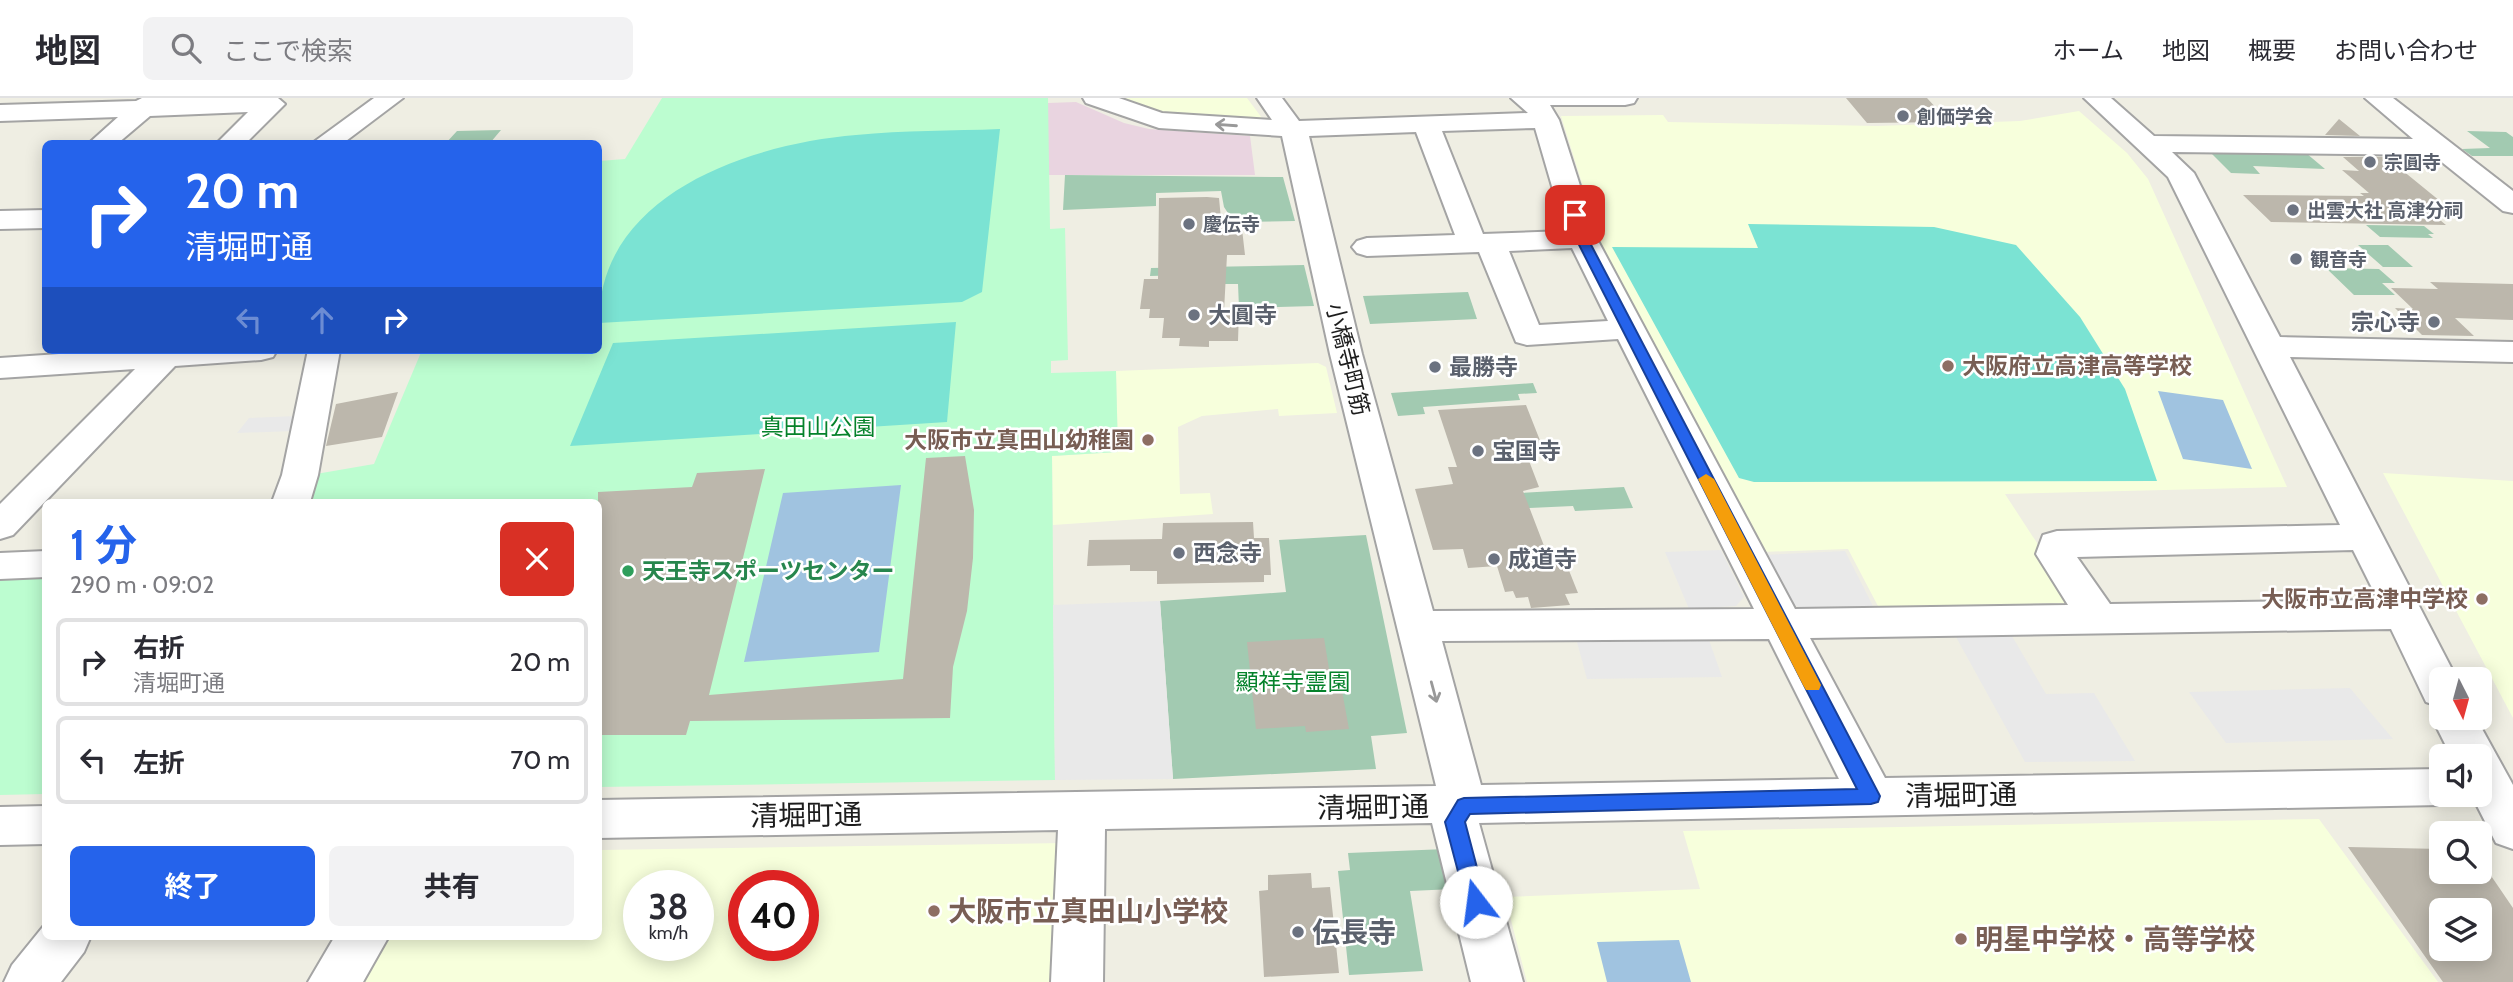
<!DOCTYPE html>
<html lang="ja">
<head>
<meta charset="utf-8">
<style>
	:root { --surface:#fff; --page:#f2f2f3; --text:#2b2b33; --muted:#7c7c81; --line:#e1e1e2; --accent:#2563eb }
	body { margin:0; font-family:Cabin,"Noto Sans JP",sans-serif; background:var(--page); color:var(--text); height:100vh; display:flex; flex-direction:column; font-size:26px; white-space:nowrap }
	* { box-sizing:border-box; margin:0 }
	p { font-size:23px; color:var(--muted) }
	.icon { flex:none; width:38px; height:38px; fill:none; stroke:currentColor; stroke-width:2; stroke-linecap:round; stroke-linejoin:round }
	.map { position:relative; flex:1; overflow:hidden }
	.details { position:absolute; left:42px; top:401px; width:560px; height:441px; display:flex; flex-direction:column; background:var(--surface); border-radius:10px; box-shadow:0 4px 18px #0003 }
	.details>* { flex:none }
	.top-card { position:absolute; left:42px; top:42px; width:560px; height:214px; border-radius:10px; box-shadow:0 4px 18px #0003; background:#2563eb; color:#fff; overflow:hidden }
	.needle { width:46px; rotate:174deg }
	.fabs { position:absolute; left:2429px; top:569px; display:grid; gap:14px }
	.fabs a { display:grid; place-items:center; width:63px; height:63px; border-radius:10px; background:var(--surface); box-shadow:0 4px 18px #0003; font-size:35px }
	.speed { position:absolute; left:623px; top:772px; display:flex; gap:14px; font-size:35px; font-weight:700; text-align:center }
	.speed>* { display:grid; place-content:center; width:91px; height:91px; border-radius:50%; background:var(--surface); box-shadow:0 4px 18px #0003; line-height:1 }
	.speed small { font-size:18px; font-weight:400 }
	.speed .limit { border:10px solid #d22; background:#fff; color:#111 }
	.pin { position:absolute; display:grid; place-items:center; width:60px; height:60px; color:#fff; margin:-30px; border-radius:14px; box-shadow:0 4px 10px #0006 }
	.me { position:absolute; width:77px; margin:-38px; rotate:345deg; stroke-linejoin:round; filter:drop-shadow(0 0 5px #0008) }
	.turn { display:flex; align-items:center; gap:24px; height:147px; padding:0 28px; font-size:32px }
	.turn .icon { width:91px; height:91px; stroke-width:2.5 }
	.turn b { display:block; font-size:49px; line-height:60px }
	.lanes { display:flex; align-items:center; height:66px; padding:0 28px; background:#0003; justify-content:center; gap:35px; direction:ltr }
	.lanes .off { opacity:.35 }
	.round { display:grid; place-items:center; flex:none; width:74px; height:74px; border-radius:10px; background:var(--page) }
	.summary { display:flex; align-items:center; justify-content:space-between; height:119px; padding:0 28px }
	h1 { font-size:42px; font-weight:700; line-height:52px; color:var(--accent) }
	.action { display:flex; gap:14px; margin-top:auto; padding:14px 28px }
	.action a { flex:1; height:80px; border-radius:10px; background:var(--accent); color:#fff; font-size:28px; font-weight:700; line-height:80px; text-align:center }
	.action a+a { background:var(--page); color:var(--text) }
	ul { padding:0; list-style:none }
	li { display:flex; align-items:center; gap:21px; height:88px; margin:0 14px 10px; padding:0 14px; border:4px solid var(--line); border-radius:10px }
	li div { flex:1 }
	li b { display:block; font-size:26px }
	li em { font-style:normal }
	header { display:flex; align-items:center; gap:42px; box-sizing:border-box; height:98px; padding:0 35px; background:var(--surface); border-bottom:2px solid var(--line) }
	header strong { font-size:33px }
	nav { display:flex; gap:38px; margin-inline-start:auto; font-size:24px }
	.search { width:490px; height:63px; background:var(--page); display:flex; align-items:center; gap:18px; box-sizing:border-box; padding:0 24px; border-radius:10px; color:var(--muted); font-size:26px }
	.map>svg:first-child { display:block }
</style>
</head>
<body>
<header>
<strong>地図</strong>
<div class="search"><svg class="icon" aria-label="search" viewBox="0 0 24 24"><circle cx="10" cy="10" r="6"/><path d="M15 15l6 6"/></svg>ここで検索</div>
<nav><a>ホーム</a><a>地図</a><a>概要</a><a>お問い合わせ</a></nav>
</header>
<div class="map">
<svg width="2513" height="884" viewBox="0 0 2513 884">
	<rect width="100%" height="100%" fill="#efeee3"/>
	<path fill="#e9d4e0" d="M1076,4L1124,25L1149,31L1250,38L1255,77H1048V5Z"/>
	<path fill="#f7ffdc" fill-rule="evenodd" d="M1105,0H1247L1265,24L1158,19Z
		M2079,13L2127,55L2148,81L2287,389L2005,396L2071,497L2064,505L1879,510L1848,451L1762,454L1601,146L1561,18L1663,17L1668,24L1877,28L2020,23Z
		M1318,265L1326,269L1337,315L1279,318L1278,311L1202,318L1178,329L1180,396L1210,395L1213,416L1053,427L1052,358L1118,354L1116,273Z
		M2383,375L2513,383V620Z
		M2319,721L2438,884H1527L1505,799L1700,791L1683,733Z
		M1065,745L1063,884H355L384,838H598L599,752ZM639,788H698V847H639ZM744,788H803V847H744Z"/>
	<path fill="#a2cab1" d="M501,32L490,45H446L457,33Z
		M2467,33L2506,34L2513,39V58H2472L2462,51L2490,50Z
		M2208,52L2306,55L2325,71L2253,68L2260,76L2231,75Z
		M1065,77L1283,79L1295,123L1234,124L1224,109L1221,93L1156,95V108L1063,112Z
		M2366,127L2424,128L2434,136H2428L2433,140L2380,139Z
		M2358,147H2388L2413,169H2383Z
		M1304,167L1314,208L1239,210L1238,186H1224V176L1150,178L1151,170Z
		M2326,170L2379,171L2395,185H2382L2395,197H2354Z
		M1468,194L1477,221L1370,226L1363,198Z
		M1533,285L1537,295L1518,296L1520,302L1423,309L1425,316L1398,318L1391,295Z
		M1624,389L1633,410L1575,413L1573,408L1490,412L1485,397Z
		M1366,437L1407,635L1371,638L1376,671L1173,681L1160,503L1286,494L1279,442Z
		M1446,751L1454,791L1410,793L1423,873L1349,877L1338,773L1350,772L1348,755Z"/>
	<path fill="#bcfdd0" d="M662,0H1048L1050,131L1065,130L1068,262L1051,263V275L1116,273L1118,354L1052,358L1055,682L599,689L598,404H306L316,376L374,366L422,252H598L599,63L625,61Z
		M45,478V696L0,697V480Z"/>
	<path fill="#7be3d3" d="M1000,31L982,194L962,204L599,225C598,96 749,46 856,37C904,32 952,33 1000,31Z
		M1748,126L1934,129L2016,147L2080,219L2125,291L2157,383L1754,384L1739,380L1612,149L1758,150Z
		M956,224L947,324L570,348L613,245Z"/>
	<path fill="#e9e9e9" d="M297,318L294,333L237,335L249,320Z
		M1721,452L1744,499L1736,508L1689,511L1665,454Z
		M1845,453L1874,510L1806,512L1786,504L1762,457Z
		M1160,503L1173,681L1055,682L1053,507Z
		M2012,538L2046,596L2094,595L2135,663L2025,664L1956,539Z
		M1709,542L1722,579L1587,581L1577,544Z
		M2350,590L2393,641L2226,645L2189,594Z"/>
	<path fill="#a0c3e0" d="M2158,293L2223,302L2252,371L2183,361Z
		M901,387L879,554L744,564L783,395Z
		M1679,842L1691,884H1607L1597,844Z"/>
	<path fill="#bcb7ac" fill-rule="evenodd" d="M1846,0H1927L1949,24L1867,25Z
		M2339,21L2360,38L2325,37Z
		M2343,59H2386L2451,112H2428L2446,127L2271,124L2243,97L2364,98L2360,95H2369L2342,72L2359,73Z
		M1207,99L1219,100L1222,132L1242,131L1245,157H1227L1224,213H1239L1238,243H1209V249L1179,248L1180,240H1162L1164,220H1149L1150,211H1140L1144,181H1158L1159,100Z
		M2430,184L2513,186V222L2455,220L2474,238L2422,237L2395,210L2413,211L2391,190L2438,191Z
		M398,294L382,339L326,348L336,306Z
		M1526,307L1541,345L1523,347L1539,389L1523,393L1551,466L1566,465L1578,495L1565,496L1570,507L1531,510L1528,499L1516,500L1513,493L1505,494L1497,468L1468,470L1463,451L1433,452L1415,391L1453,386L1448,369H1457L1438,312Z
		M965,358L974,412L973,460L967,513L953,569L950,620L690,623L686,637H598V394L692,389L697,375L765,371L709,597L903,581L926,360Z
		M1253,424L1254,440H1269L1271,477H1264V484L1157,486V473H1130V467L1087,468L1089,442L1162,441L1163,425Z
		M1324,540L1331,583L1340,582L1349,631L1306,634L1305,628L1256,631L1247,544Z
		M2348,749L2441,751V774H2480V766H2483L2513,810V884H2443ZM2441,812H2480V850H2441Z
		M1311,775L1312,790L1330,789L1339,875L1264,879L1259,793L1268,792V777Z"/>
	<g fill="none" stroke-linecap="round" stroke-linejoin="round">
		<g stroke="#a4a4a4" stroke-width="4">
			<path id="minor" d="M142,0H278L285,6L245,46H216L248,14L150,18L117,46H88L118,19L0,23V7L136,3Z
				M374,0H403L342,46H311Z
				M1083,0H1119L1162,15L1272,22L1257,0H1282L1299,23L1528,15L1511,0H1637L1634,5L1625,7H1550L1559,22L1597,141L1795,511L2068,507L2036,456L2043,437L2057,433L2340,427L2168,79L2084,0H2111L2154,38L2413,41L2365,0H2393L2513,93V115L2503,113L2433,57L2172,54L2194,75L2280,239L2513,244V264L2290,259L2457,581H2441V620H2476L2513,687V751L2496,745L2471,696H2480V658H2451L2432,620L2438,608L2426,604L2391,531L1810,540L1885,680L2441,671V696H2460L2457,702L2441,707L1479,725L1523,884H1471L1432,725L1105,731L1103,884H1051L1058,732L598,740V702L1436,688L1330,256L1282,38L1159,30L1086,5ZM1535,30L1565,133L1483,136L1442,33ZM1416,34L1455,137L1367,140L1357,143L1352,149L1357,155L1367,158L1479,154L1516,244L1527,247L1618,241L1754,511L1433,513L1362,256L1309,38ZM1572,150L1608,223L1539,227L1509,153ZM2353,452L2378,502L2110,506L2077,459ZM1769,541L1839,681L1481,687L1442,543Z
				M46,112V130L0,131V113Z
				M118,252H277L273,259L261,262L175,268L13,437L0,441V406L135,271L0,280V260Z
				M308,252H340L318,377L310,404H272L282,377Z
				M46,453V479L0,481V455Z
				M46,708V746L0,747V709Z
				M46,825V838H91L84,854L61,884H4L12,867Z
				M335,838H389L363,884H308Z"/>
		</g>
		<use href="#minor" fill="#fff" fill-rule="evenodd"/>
	</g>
	<defs><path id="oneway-shaft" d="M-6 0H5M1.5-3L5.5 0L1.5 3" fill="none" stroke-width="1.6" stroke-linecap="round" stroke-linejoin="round" transform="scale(1.75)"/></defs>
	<g stroke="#999">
		<use href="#oneway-shaft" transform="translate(1226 27) rotate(-176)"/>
		<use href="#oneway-shaft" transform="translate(1434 594) rotate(75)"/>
	</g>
	<path fill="#2563eb" stroke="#184099" stroke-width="2" d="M1575,114L1581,117L1588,141L1880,698L1878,704L1871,706L1470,716L1465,724L1486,804L1483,810L1476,813L1469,810L1466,804L1445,724L1458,702L1464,700L1857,691L1576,141L1569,117Z"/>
	<path fill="#f59e0b" d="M1706,376L1714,381L1821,587L1819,592H1806L1803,587L1698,381Z"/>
	<g fill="#6b7280" stroke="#fff" stroke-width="2.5">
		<circle cx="1903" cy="18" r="7"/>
		<circle cx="2370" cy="64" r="7"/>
		<circle cx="2293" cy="112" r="7"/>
		<circle cx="1189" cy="126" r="7"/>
		<circle cx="2296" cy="161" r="7"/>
		<circle cx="1194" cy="217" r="7"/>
		<circle cx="2434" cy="224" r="7"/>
		<circle cx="1435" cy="269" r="7"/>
		<circle cx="1478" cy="353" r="7"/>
		<circle cx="1179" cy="455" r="7"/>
		<circle cx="1494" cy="461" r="7"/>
		<circle cx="1298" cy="834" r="7"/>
	</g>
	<g fill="#8d6e63" stroke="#fff" stroke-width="2.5">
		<circle cx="1948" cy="268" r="7"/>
		<circle cx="1148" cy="342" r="7"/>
		<circle cx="2482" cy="501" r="7"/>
		<circle cx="934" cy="813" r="7"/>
		<circle cx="1961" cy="841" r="7"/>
	</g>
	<circle fill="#2e9e5b" stroke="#fff" stroke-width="2.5" cx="628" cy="473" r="7"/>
	<g text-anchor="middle" stroke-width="5" stroke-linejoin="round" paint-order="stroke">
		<g font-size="19" font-weight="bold" fill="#5b616d" stroke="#fff" text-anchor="start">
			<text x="1917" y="25">創価学会</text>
			<text x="2384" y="71">宗圓寺</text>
			<text x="2307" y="119">出雲大社 高津分祠</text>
			<text x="1203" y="133">慶伝寺</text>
			<text x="2310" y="168">観音寺</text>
		</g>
		<g font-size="23" font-weight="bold" fill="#5b616d" stroke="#fff" text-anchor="start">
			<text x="1208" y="225">大圓寺</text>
			<text x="2420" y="232" text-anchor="end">宗心寺</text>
			<text x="1449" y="277">最勝寺</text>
			<text x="1492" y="361">宝国寺</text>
			<text x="1193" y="463">西念寺</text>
			<text x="1508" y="469">成道寺</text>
		</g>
		<g font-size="23" fill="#1d1d1d" stroke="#fff">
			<text transform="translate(1348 261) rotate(76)" y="8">小橋寺町筋</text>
		</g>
		<g font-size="23" font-weight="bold" fill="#785e54" stroke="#fff" text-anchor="end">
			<text x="1962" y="276" text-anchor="start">大阪府立高津高等学校</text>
			<text x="1134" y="350">大阪市立真田山幼稚園</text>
			<text x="2468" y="509">大阪市立高津中学校</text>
		</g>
		<g font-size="23" fill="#05822b" stroke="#fff">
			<text x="818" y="337">真田山公園</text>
			<text x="1293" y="592">顯祥寺霊園</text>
		</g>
		<g font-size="23" font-weight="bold" fill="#27864d" stroke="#fff" text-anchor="start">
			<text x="642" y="481">天王寺スポーツセンター</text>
		</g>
		<g font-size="28" fill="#1d1d1d" stroke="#fff">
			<text transform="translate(1961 697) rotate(-1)" y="10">清堀町通</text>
			<text transform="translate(1373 709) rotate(-1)" y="10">清堀町通</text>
			<text transform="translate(806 717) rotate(-1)" y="10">清堀町通</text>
		</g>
		<g font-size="28" font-weight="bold" fill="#785e54" stroke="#fff" text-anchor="start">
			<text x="948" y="823">大阪市立真田山小学校</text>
			<text x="1975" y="851">明星中学校・高等学校</text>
		</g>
		<g font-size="28" font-weight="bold" fill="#5b616d" stroke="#fff" text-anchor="start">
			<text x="1312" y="844">伝長寺</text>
		</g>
	</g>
</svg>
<div class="fabs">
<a><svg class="needle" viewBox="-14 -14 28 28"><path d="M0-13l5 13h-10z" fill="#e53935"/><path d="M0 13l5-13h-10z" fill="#7c7c81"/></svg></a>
<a><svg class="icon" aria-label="sound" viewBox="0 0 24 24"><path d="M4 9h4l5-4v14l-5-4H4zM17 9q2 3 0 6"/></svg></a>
<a><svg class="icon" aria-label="search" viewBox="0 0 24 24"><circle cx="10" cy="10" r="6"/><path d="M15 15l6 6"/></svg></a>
<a><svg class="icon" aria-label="layers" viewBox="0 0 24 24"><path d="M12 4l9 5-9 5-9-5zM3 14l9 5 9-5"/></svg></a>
</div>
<div class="speed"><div>38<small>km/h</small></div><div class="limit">40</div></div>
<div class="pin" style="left:1575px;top:117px;background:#d93025"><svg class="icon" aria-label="arrive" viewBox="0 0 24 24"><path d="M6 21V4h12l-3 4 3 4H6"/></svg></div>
<svg class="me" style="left:1476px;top:804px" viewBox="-20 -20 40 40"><circle r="19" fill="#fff"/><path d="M0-13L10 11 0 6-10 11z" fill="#2563eb"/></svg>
<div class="top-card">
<div class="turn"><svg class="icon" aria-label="right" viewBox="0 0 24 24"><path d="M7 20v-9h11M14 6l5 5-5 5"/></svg><div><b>20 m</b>清堀町通</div></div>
<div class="lanes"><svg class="icon off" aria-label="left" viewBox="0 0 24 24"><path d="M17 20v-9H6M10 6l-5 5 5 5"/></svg><svg class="icon off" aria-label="ahead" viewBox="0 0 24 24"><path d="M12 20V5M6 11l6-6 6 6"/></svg><svg class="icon" aria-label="right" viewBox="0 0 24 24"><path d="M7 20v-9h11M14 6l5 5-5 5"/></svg></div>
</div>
<section class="details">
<div class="summary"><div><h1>1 分</h1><p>290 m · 09:02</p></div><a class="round" style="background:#d93025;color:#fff"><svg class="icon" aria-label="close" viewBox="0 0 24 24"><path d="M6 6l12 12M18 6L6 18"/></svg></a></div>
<ul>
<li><svg class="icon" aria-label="right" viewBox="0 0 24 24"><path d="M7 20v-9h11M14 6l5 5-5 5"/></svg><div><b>右折</b><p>清堀町通</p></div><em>20 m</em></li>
<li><svg class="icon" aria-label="left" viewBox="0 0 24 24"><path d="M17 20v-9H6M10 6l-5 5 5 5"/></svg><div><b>左折</b></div><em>70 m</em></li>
</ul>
<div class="action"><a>終了</a><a>共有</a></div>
</section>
</div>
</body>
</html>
